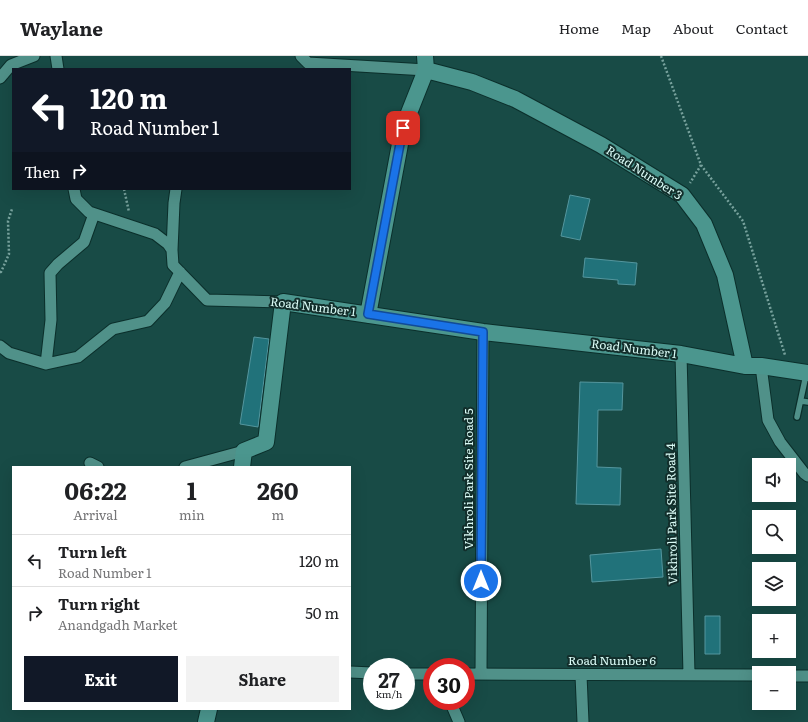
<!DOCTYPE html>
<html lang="en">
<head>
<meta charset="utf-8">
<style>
	:root { --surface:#fff; --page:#f2f2f2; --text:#202124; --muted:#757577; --line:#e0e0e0; --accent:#111827 }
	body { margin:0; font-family:Literata,serif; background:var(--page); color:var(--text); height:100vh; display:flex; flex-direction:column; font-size:15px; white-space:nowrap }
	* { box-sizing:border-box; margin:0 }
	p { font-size:13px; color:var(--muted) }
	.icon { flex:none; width:22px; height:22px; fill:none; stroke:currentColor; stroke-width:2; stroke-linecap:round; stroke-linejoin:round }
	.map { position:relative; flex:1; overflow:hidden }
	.panel { position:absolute; left:12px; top:410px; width:339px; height:244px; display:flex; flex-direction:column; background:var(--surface); border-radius:0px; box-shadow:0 4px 16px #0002 }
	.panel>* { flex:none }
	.guide { position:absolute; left:12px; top:12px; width:339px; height:122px; border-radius:0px; box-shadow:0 4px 16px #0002; background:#111827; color:#fff; overflow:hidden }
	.tools { position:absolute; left:752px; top:402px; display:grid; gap:8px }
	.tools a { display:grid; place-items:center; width:44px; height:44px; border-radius:0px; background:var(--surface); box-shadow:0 4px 16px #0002; font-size:20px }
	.speed { position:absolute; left:363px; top:602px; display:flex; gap:8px; font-size:20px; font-weight:700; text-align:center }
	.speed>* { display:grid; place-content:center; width:52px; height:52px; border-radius:50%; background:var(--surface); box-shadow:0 4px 16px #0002; line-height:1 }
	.speed small { font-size:10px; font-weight:400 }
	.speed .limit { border:6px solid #d22; background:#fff; color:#111 }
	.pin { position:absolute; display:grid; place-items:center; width:34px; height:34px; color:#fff; margin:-17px; border-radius:8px; box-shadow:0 2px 6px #0006 }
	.me { position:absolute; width:44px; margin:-22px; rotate:0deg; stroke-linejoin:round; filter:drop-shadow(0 0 3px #0008) }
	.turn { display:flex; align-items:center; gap:14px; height:84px; padding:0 12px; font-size:18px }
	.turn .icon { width:52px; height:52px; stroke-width:2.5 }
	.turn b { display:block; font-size:28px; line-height:34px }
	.then { display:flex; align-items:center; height:38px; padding:0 12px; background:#0003; gap:8px; font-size:15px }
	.eta { display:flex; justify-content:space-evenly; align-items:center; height:68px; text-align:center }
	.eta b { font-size:24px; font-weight:700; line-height:28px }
	.action { display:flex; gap:8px; margin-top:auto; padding:8px 12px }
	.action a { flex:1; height:46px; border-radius:0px; background:var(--accent); color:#fff; font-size:16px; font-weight:700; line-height:46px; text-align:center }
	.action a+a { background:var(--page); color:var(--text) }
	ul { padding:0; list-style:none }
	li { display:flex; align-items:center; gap:12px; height:52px; padding:0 12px; border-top:1px solid var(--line) }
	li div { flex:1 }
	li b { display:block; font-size:15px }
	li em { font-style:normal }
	header { display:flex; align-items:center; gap:24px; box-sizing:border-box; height:56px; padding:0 20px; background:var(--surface); border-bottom:1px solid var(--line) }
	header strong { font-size:19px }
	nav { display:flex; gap:22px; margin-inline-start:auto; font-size:14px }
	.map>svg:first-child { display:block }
</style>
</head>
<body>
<header>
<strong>Waylane</strong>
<nav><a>Home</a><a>Map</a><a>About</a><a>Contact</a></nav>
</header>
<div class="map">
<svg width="808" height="666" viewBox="0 0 808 666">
	<rect width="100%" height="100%" fill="#184b46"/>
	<path fill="#21727a" stroke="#54969e" d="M570,139L590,143L580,184L561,180Z
		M585,202L637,207L635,229L618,228V224L583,221Z
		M254,281L269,283L258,371L240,368Z
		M580,326L623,327L622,354H598L597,411L621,412L620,449L576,448Z
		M661,493L663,521L592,526L590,499Z
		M705,560H720V598H705Z"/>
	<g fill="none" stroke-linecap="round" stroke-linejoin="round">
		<g stroke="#0b2f2b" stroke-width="8">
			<path id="lane" d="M801,345L808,346
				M797,361L806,319"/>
		</g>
		<g stroke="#0b2f2b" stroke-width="13">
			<path id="street" d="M56,0L58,13
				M301,0L308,7L426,14
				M0,22L11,9L34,0
				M74,133L76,143L89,156L155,178L168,188L172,194L173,209L207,244L283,246
				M172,194L174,147L176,133
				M0,290L9,297L46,308L78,301L113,273L148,265L165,247L180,216
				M681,298L689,618
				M46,308L51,264L50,217L58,208L84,186L94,158
				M761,310L768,364L780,386L804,417L808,420
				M90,407L98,411
				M185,411L244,395
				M350,616L372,617
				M406,618H432
				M466,618L759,619
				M481,618L483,276
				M581,619L583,666
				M789,620H808
				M450,645L459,666"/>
		</g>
		<g stroke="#0b2f2b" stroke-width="18">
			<path id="secondary" d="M426,14L472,26L515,43L601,89L682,139L704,168L725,219L745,310
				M368,259L403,72L426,14L425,0
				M242,411L244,395L266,386L283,246L483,276L681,298L745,310H761L808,317
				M206,666L209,653"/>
		</g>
		<path stroke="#77a19c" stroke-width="2.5" stroke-dasharray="2 2" stroke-linecap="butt" d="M661,0L701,109L690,127
			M701,109L743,165L785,299
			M124,133L129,156
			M0,216H1L9,198L8,165L12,153"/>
		<use href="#lane" stroke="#509189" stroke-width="5.5"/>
		<use href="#street" stroke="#509189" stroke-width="11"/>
		<use href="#secondary" stroke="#4b968e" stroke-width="16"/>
	</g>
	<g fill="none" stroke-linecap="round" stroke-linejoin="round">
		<g stroke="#114b97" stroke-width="10">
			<path id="route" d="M403,72L368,258L483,276L481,525"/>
		</g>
		<use href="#route" stroke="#1a73e8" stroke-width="7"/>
	</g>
	<g text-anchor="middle" stroke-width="4" stroke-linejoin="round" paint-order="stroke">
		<g font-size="12" fill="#dafbf6" stroke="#122e2b">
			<text transform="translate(644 117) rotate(33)" y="4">Road Number 3</text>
			<text transform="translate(313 251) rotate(7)" y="4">Road Number 1</text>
			<text transform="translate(634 293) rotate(7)" y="4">Road Number 1</text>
			<text transform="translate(469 423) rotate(-90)" y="4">Vikhroli Park Site Road 5</text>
			<text transform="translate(672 458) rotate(-91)" y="4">Vikhroli Park Site Road 4</text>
			<text x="612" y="609">Road Number 6</text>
		</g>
	</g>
</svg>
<div class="tools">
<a><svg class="icon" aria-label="sound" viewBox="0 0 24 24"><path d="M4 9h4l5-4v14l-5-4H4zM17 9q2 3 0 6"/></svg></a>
<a><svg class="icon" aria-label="search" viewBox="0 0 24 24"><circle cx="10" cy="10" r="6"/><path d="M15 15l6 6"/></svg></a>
<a><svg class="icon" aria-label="layers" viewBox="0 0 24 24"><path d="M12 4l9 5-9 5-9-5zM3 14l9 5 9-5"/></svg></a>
<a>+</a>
<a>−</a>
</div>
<div class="speed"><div>27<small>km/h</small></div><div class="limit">30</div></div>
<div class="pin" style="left:403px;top:72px;background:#d93025"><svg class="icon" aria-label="arrive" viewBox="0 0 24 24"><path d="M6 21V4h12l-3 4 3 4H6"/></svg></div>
<svg class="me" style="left:481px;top:525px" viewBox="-20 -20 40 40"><circle r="17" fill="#1a73e8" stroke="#fff" stroke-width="3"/><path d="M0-11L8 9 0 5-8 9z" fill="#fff"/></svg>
<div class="guide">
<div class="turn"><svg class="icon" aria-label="left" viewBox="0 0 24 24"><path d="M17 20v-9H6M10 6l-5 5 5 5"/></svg><div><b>120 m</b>Road Number 1</div></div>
<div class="then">Then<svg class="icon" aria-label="right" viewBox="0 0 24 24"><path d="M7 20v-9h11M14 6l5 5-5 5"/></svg></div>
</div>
<section class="panel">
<div class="eta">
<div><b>06:22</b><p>Arrival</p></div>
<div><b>1</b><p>min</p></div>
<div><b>260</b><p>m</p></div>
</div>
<ul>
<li><svg class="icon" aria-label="left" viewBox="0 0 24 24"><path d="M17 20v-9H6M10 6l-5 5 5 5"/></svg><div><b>Turn left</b><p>Road Number 1</p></div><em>120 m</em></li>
<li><svg class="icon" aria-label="right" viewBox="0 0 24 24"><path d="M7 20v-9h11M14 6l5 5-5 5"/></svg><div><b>Turn right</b><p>Anandgadh Market</p></div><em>50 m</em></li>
</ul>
<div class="action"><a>Exit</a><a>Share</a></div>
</section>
</div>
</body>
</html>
